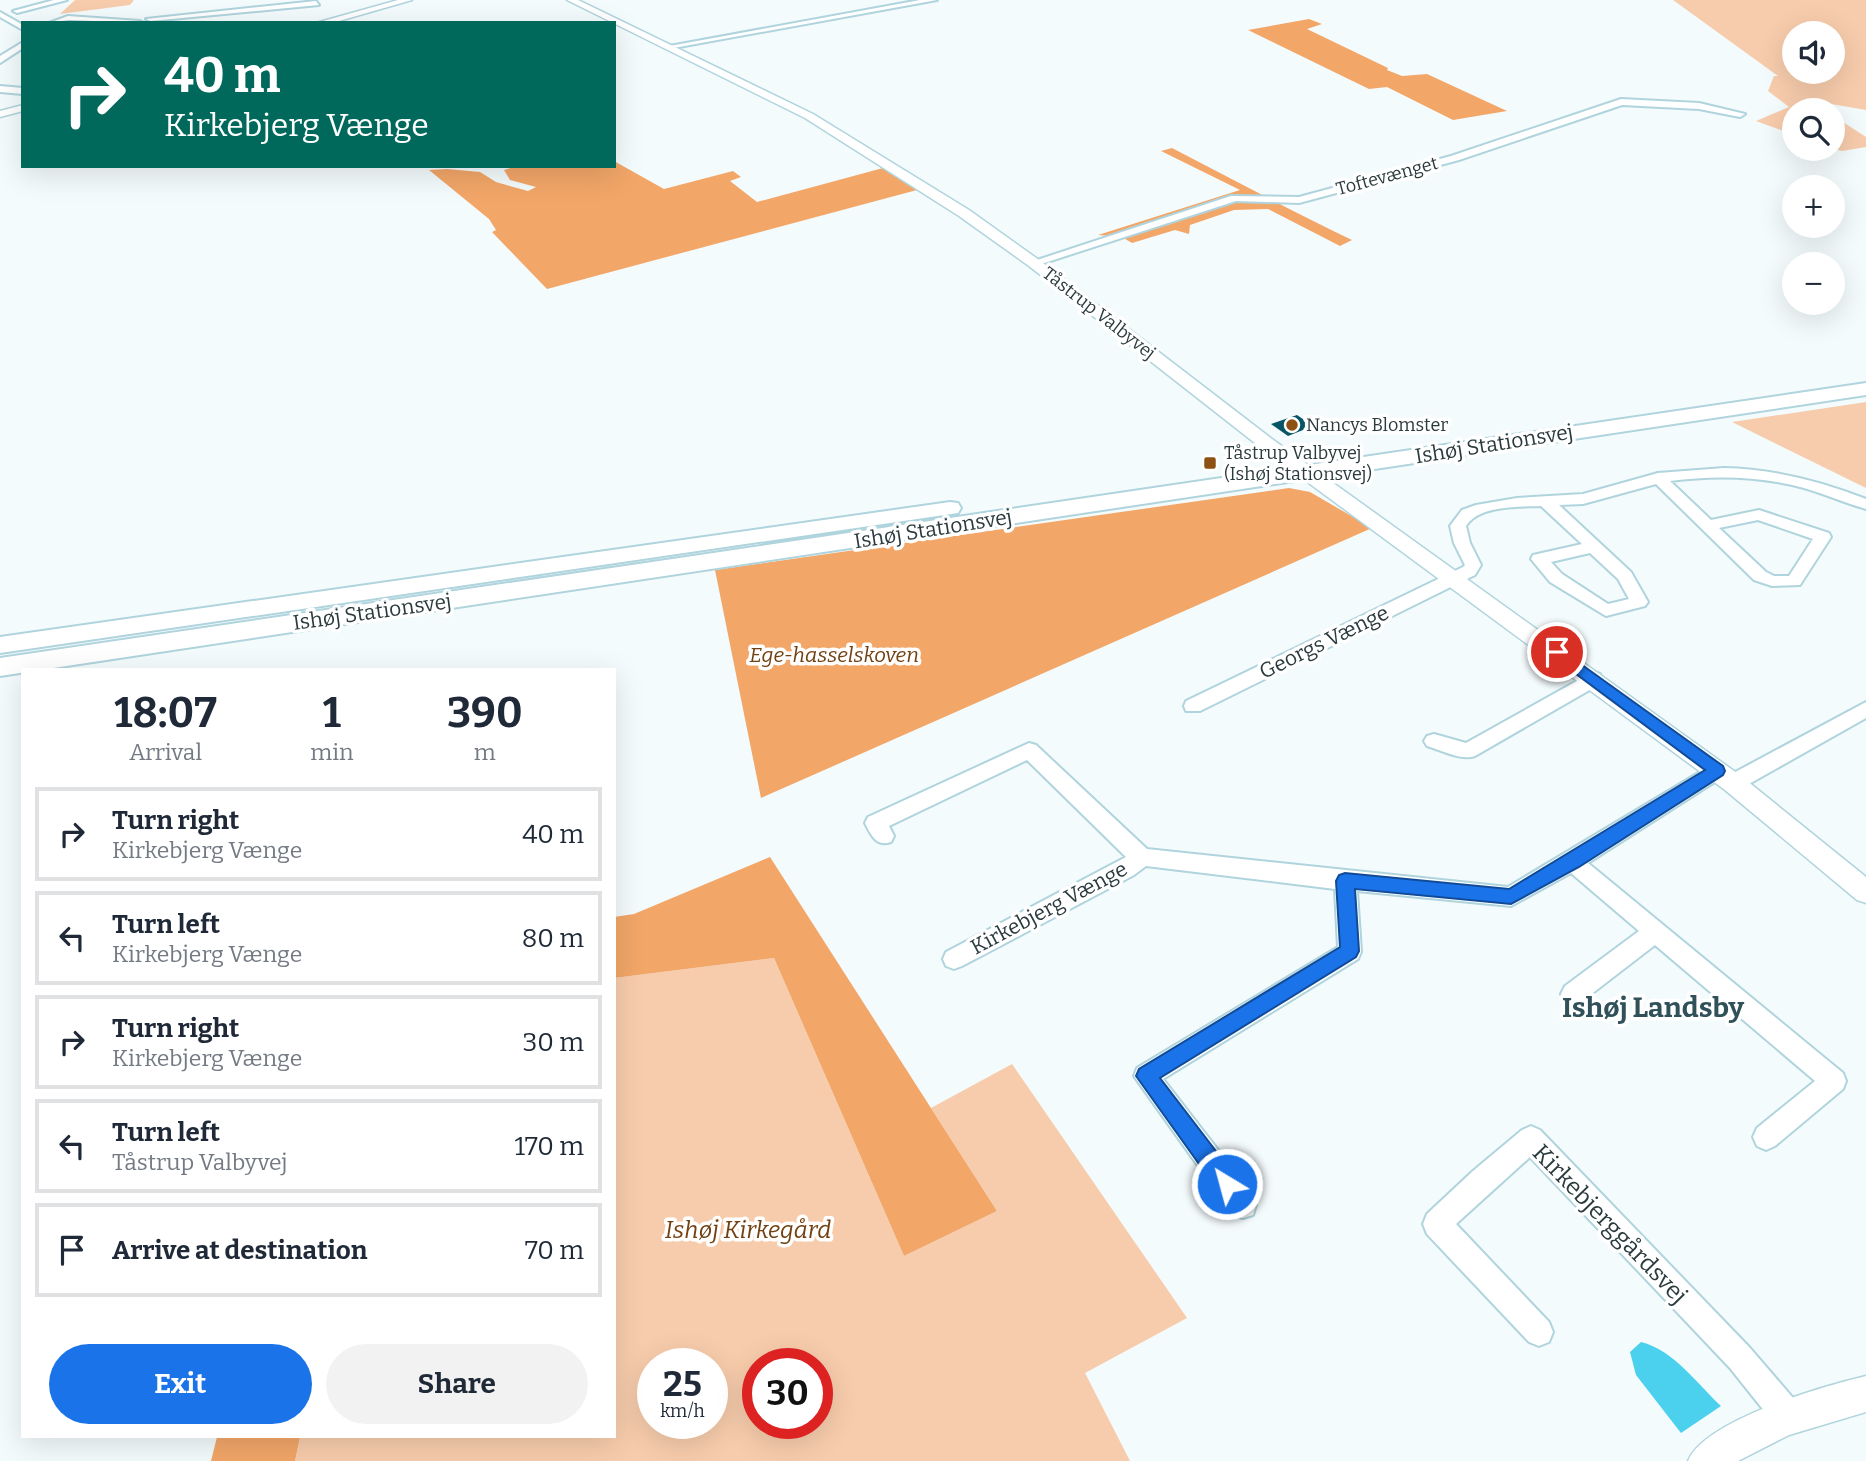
<!DOCTYPE html>
<html lang="en">
<head>
<meta charset="utf-8">
<style>
	:root { --surface:#fff; --page:#f2f2f3; --text:#1f2937; --muted:#747a83; --line:#e0e1e3; --accent:#1a73e8 }
	body { margin:0; font-family:Bitter,serif; background:var(--page); color:var(--text); height:100vh; display:flex; flex-direction:column; font-size:26px; white-space:nowrap }
	* { box-sizing:border-box; margin:0 }
	p { font-size:23px; color:var(--muted) }
	.icon { flex:none; width:38px; height:38px; fill:none; stroke:currentColor; stroke-width:2; stroke-linecap:round; stroke-linejoin:round }
	.map { position:relative; flex:1; overflow:hidden }
	.details { position:absolute; left:21px; top:668px; width:595px; height:770px; display:flex; flex-direction:column; background:var(--surface); border-radius:0px; box-shadow:0 7px 28px #0002 }
	.details>* { flex:none }
	.banner { position:absolute; left:21px; top:21px; width:595px; height:147px; border-radius:0px; box-shadow:0 7px 28px #0002; background:#00695c; color:#fff; overflow:hidden }
	.fabs { position:absolute; left:1782px; top:21px; display:grid; gap:14px }
	.fabs a { display:grid; place-items:center; width:63px; height:63px; border-radius:50%; background:var(--surface); box-shadow:0 7px 28px #0002; font-size:35px }
	.speed { position:absolute; left:637px; top:1348px; display:flex; gap:14px; font-size:35px; font-weight:700; text-align:center }
	.speed>* { display:grid; place-content:center; width:91px; height:91px; border-radius:50%; background:var(--surface); box-shadow:0 7px 28px #0002; line-height:1 }
	.speed small { font-size:18px; font-weight:400 }
	.speed .limit { border:10px solid #d22; background:#fff; color:#111 }
	.pin { position:absolute; display:grid; place-items:center; width:60px; height:60px; color:#fff; margin:-30px; border:4px solid #fff; border-radius:50%; box-shadow:0 2px 7px #0007 }
	.me { position:absolute; width:77px; margin:-38px; rotate:323deg; stroke-linejoin:round; filter:drop-shadow(0 0 5px #0008) }
	.turn { display:flex; align-items:center; gap:24px; height:147px; padding:0 28px; font-size:32px }
	.turn .icon { width:91px; height:91px; stroke-width:2.5 }
	.turn b { display:block; font-size:49px; line-height:60px }
	.eta { display:flex; justify-content:space-evenly; align-items:center; height:119px; text-align:center }
	.eta b { font-size:42px; font-weight:700; line-height:49px }
	.button { display:flex; gap:14px; margin-top:auto; padding:14px 28px }
	.button a { flex:1; height:80px; border-radius:42px; background:var(--accent); color:#fff; font-size:28px; font-weight:700; line-height:80px; text-align:center }
	.button a+a { background:var(--page); color:var(--text) }
	ul { padding:0; list-style:none }
	li { display:flex; align-items:center; gap:21px; height:94px; margin:0 14px 10px; padding:0 14px; border:4px solid var(--line); border-radius:0px }
	li div { flex:1 }
	li b { display:block; font-size:26px }
	li em { font-style:normal }
	.map>svg:first-child { display:block }
</style>
</head>
<body>
<div class="map">
<svg width="1866" height="1461" viewBox="0 0 1866 1461">
	<rect width="100%" height="100%" fill="#f4fbfd"/>
	<path fill="#f7ccac" fill-rule="evenodd" d="M75,0H134L130,5L60,14Z
		M1673,0H1866V110L1814,101L1826,110H1794V135L1756,121L1789,107L1768,91L1774,76H1778ZM1832,33V72H1794V33Z
		M1832,115L1866,137V147L1842,151L1832,148Z
		M1866,402V488L1732,422Z
		M774,958L904,1256L997,1211L931,1108L1012,1064L1187,1318L1085,1373L1130,1461H295L300,1437H614V978ZM653,1363H712V1423H653ZM758,1363H817V1423H758Z"/>
	<path fill="#f2a668" d="M1309,19L1322,24L1307,29L1388,68L1387,70L1402,76L1427,74L1507,111L1453,120L1387,87L1369,89L1248,30Z
		M1172,148C1232,179 1291,211 1352,240L1340,246L1268,209L1234,210L1190,225L1189,234L1175,230L1132,243L1122,237L1098,235L1240,190L1161,151Z
		M614,161L664,189L733,171L741,177L730,181L757,202L883,168L917,190L547,289L492,232L496,230L489,219L429,170L447,169L480,172L496,182L528,191L536,187L510,180L504,170L517,166H614Z
		M1289,488L1310,492L1372,528L761,798L715,570Z
		M770,857L997,1211L904,1256L774,958L614,978V917L634,914Z
		M217,1437H300L295,1461H211Z"/>
	<path fill="#4bd0ed" d="M1641,1342C1674,1350 1697,1384 1721,1406L1681,1433L1636,1375L1630,1352Z"/>
	<path fill="#065665" d="M1297,415L1313,426L1288,436L1271,424Z"/>
	<g fill="none" stroke-linecap="round" stroke-linejoin="round">
		<g stroke="#b0d4dd" stroke-width="4">
			<path id="minor" d="M54,0H67L17,13L13,11Z
				M920,0H937L668,49L664,47Z
				M316,1L319,5L150,21L146,19Z
				M0,12L23,25V30L0,17Z
				M68,16L140,21L144,23L69,20L49,23Z
				M23,42V48L0,63V56Z
				M0,86L23,88V94L0,92Z
				M1621,99L1699,103L1745,114L1740,117L1699,109L1622,105L1459,160L1299,203L1236,201L1038,265L1028,263L1231,196L1299,197L1451,156Z
				M1724,468C1773,469 1820,481 1866,499V509C1845,503 1825,494 1804,488C1760,476 1715,475 1670,481L1711,520L1759,510L1829,533L1831,537L1800,585L1772,586L1754,580L1656,484L1583,504L1559,505L1631,572L1648,602L1645,606L1606,616L1550,582L1531,559L1533,555L1582,544L1541,506C1519,507 1479,505 1466,526L1470,543L1481,565L1475,575L1200,711H1186L1184,706L1186,701L1463,567L1465,565L1454,543L1450,526L1462,510L1476,505L1517,498L1583,494L1658,473ZM1758,520L1813,539L1789,576H1774L1766,572L1719,528ZM1590,553L1618,579L1629,599L1608,604L1562,574L1551,562Z
				M1593,672L1600,674L1602,679L1600,684L1475,756C1461,761 1441,750 1427,746L1424,741L1427,736L1434,734L1466,743Z
				M1866,702V718L1740,789L1733,791L1726,789L1723,783L1726,777Z
				M1029,743L1036,745L1147,849L1508,887L1710,766L1717,763L1724,766L1727,771L1724,776L1588,863L1843,1073L1846,1081L1843,1089L1775,1146L1766,1150L1757,1146L1753,1137L1757,1128L1815,1081L1655,945L1581,1002L1573,1005L1565,1002L1561,994L1565,986L1639,931L1571,873L1511,906L1357,891L1361,952L1358,959L1163,1079L1253,1195L1256,1205L1253,1215L1243,1218L1233,1215L1134,1076L1137,1068L1338,947L1335,889L1146,866L1134,875L962,966L954,969L946,966L943,959L946,952L1126,857L1027,760L889,826L894,836L891,842C876,847 871,835 865,823L868,817Z
				M1531,1126L1540,1130L1750,1348L1799,1405L1803,1416L1799,1427L1788,1431L1777,1427L1730,1368L1530,1157L1456,1224L1549,1322L1553,1332L1549,1342L1539,1346L1529,1342L1427,1234L1423,1224L1427,1214L1473,1171L1522,1130Z"/>
		</g>
		<g stroke="#b0d4dd" stroke-width="3">
			<path id="tertiary" d="M398,0H412L332,23H316Z
				M567,0H578L813,114L969,210L1039,260L1272,439L1741,776L1866,877V903L1857,900L1725,790L1260,447L1029,266L959,216L805,118Z
				M23,105V111L0,117V111Z
				M1866,1376V1412L1789,1435L1738,1461H1688C1705,1420 1824,1386 1866,1376Z"/>
		</g>
		<g stroke="#b0d4dd" stroke-width="4">
			<path id="secondary" d="M1866,383V395L0,676V658Z
				M950,502L958,503L961,508L958,513L0,653V637Z"/>
		</g>
		<use href="#minor" fill="#fff" fill-rule="evenodd"/>
		<use href="#tertiary" fill="#fff" fill-rule="evenodd"/>
		<use href="#secondary" fill="#fff" fill-rule="evenodd"/>
	</g>
	<path fill="#1a73e8" stroke="#114b97" stroke-width="2" d="M1557,647L1723,766L1725,771L1723,775L1579,867L1511,904L1355,889L1359,951L1356,957L1160,1078L1235,1176L1238,1184L1235,1192L1227,1195L1219,1192L1136,1076L1139,1069L1340,947L1336,881L1339,875L1345,873L1509,889L1705,770L1552,656L1550,652Z"/>
	<g fill="#8e5114" stroke="#fff" stroke-width="2.5">
		<circle cx="1292" cy="425" r="7"/>
		<rect x="1203" y="456" width="14" height="14" rx="3.5"/>
	</g>
	<g text-anchor="middle" stroke-width="7" stroke-linejoin="round" paint-order="stroke">
		<g font-size="18" fill="#2b3a3d" stroke="#fff">
			<text transform="translate(1387 176) rotate(-15)" y="6">Toftevænget</text>
			<text transform="translate(1099 313) rotate(38)" y="6">Tåstrup Valbyvej</text>
		</g>
		<g font-size="18" fill="#2b3a3d" stroke="#fff" text-anchor="start">
			<text x="1306" y="431">Nancys Blomster</text>
			<text x="1224" y="459">Tåstrup Valbyvej<tspan x="1224" dy="21">(Ishøj Stationsvej)</tspan></text>
		</g>
		<g font-size="21" fill="#2b3a3d" stroke="#fff">
			<text transform="translate(1494 444) rotate(-9)" y="7">Ishøj Stationsvej</text>
			<text transform="translate(933 529) rotate(-9)" y="7">Ishøj Stationsvej</text>
			<text transform="translate(372 612) rotate(-8)" y="7">Ishøj Stationsvej</text>
			<text transform="translate(1324 642) rotate(-26)" y="7">Georgs Vænge</text>
			<text transform="translate(1049 908) rotate(-28)" y="7">Kirkebjerg Vænge</text>
		</g>
		<g font-size="21" font-style="italic" fill="#724112" stroke="#fff">
			<text x="834" y="662">Ege-hasselskoven</text>
		</g>
		<g font-size="24" fill="#2b3a3d" stroke="#fff">
			<text transform="translate(1610 1224) rotate(46)" y="8">Kirkebjerggårdsvej</text>
		</g>
		<g font-size="24" font-style="italic" fill="#724112" stroke="#fff">
			<text x="748" y="1238">Ishøj Kirkegård</text>
		</g>
		<g font-size="28" font-weight="bold" fill="#305159" stroke="#fff">
			<text x="1653" y="1017">Ishøj Landsby</text>
		</g>
	</g>
</svg>
<div class="fabs">
<a><svg class="icon" aria-label="sound" viewBox="0 0 24 24"><path d="M4 9h4l5-4v14l-5-4H4zM17 9q2 3 0 6"/></svg></a>
<a><svg class="icon" aria-label="search" viewBox="0 0 24 24"><circle cx="10" cy="10" r="6"/><path d="M15 15l6 6"/></svg></a>
<a>+</a>
<a>−</a>
</div>
<div class="speed"><div>25<small>km/h</small></div><div class="limit">30</div></div>
<div class="pin" style="left:1557px;top:652px;background:#d93025"><svg class="icon" aria-label="arrive" viewBox="0 0 24 24"><path d="M6 21V4h12l-3 4 3 4H6"/></svg></div>
<svg class="me" style="left:1227px;top:1184px" viewBox="-20 -20 40 40"><circle r="17" fill="#1a73e8" stroke="#fff" stroke-width="3"/><path d="M0-11L8 9 0 5-8 9z" fill="#fff"/></svg>
<div class="banner">
<div class="turn"><svg class="icon" aria-label="right" viewBox="0 0 24 24"><path d="M7 20v-9h11M14 6l5 5-5 5"/></svg><div><b>40 m</b>Kirkebjerg Vænge</div></div>
</div>
<section class="details">
<div class="eta">
<div><b>18:07</b><p>Arrival</p></div>
<div><b>1</b><p>min</p></div>
<div><b>390</b><p>m</p></div>
</div>
<ul>
<li><svg class="icon" aria-label="right" viewBox="0 0 24 24"><path d="M7 20v-9h11M14 6l5 5-5 5"/></svg><div><b>Turn right</b><p>Kirkebjerg Vænge</p></div><em>40 m</em></li>
<li><svg class="icon" aria-label="left" viewBox="0 0 24 24"><path d="M17 20v-9H6M10 6l-5 5 5 5"/></svg><div><b>Turn left</b><p>Kirkebjerg Vænge</p></div><em>80 m</em></li>
<li><svg class="icon" aria-label="right" viewBox="0 0 24 24"><path d="M7 20v-9h11M14 6l5 5-5 5"/></svg><div><b>Turn right</b><p>Kirkebjerg Vænge</p></div><em>30 m</em></li>
<li><svg class="icon" aria-label="left" viewBox="0 0 24 24"><path d="M17 20v-9H6M10 6l-5 5 5 5"/></svg><div><b>Turn left</b><p>Tåstrup Valbyvej</p></div><em>170 m</em></li>
<li><svg class="icon" aria-label="arrive" viewBox="0 0 24 24"><path d="M6 21V4h12l-3 4 3 4H6"/></svg><div><b>Arrive at destination</b></div><em>70 m</em></li>
</ul>
<div class="button"><a>Exit</a><a>Share</a></div>
</section>
</div>
</body>
</html>
